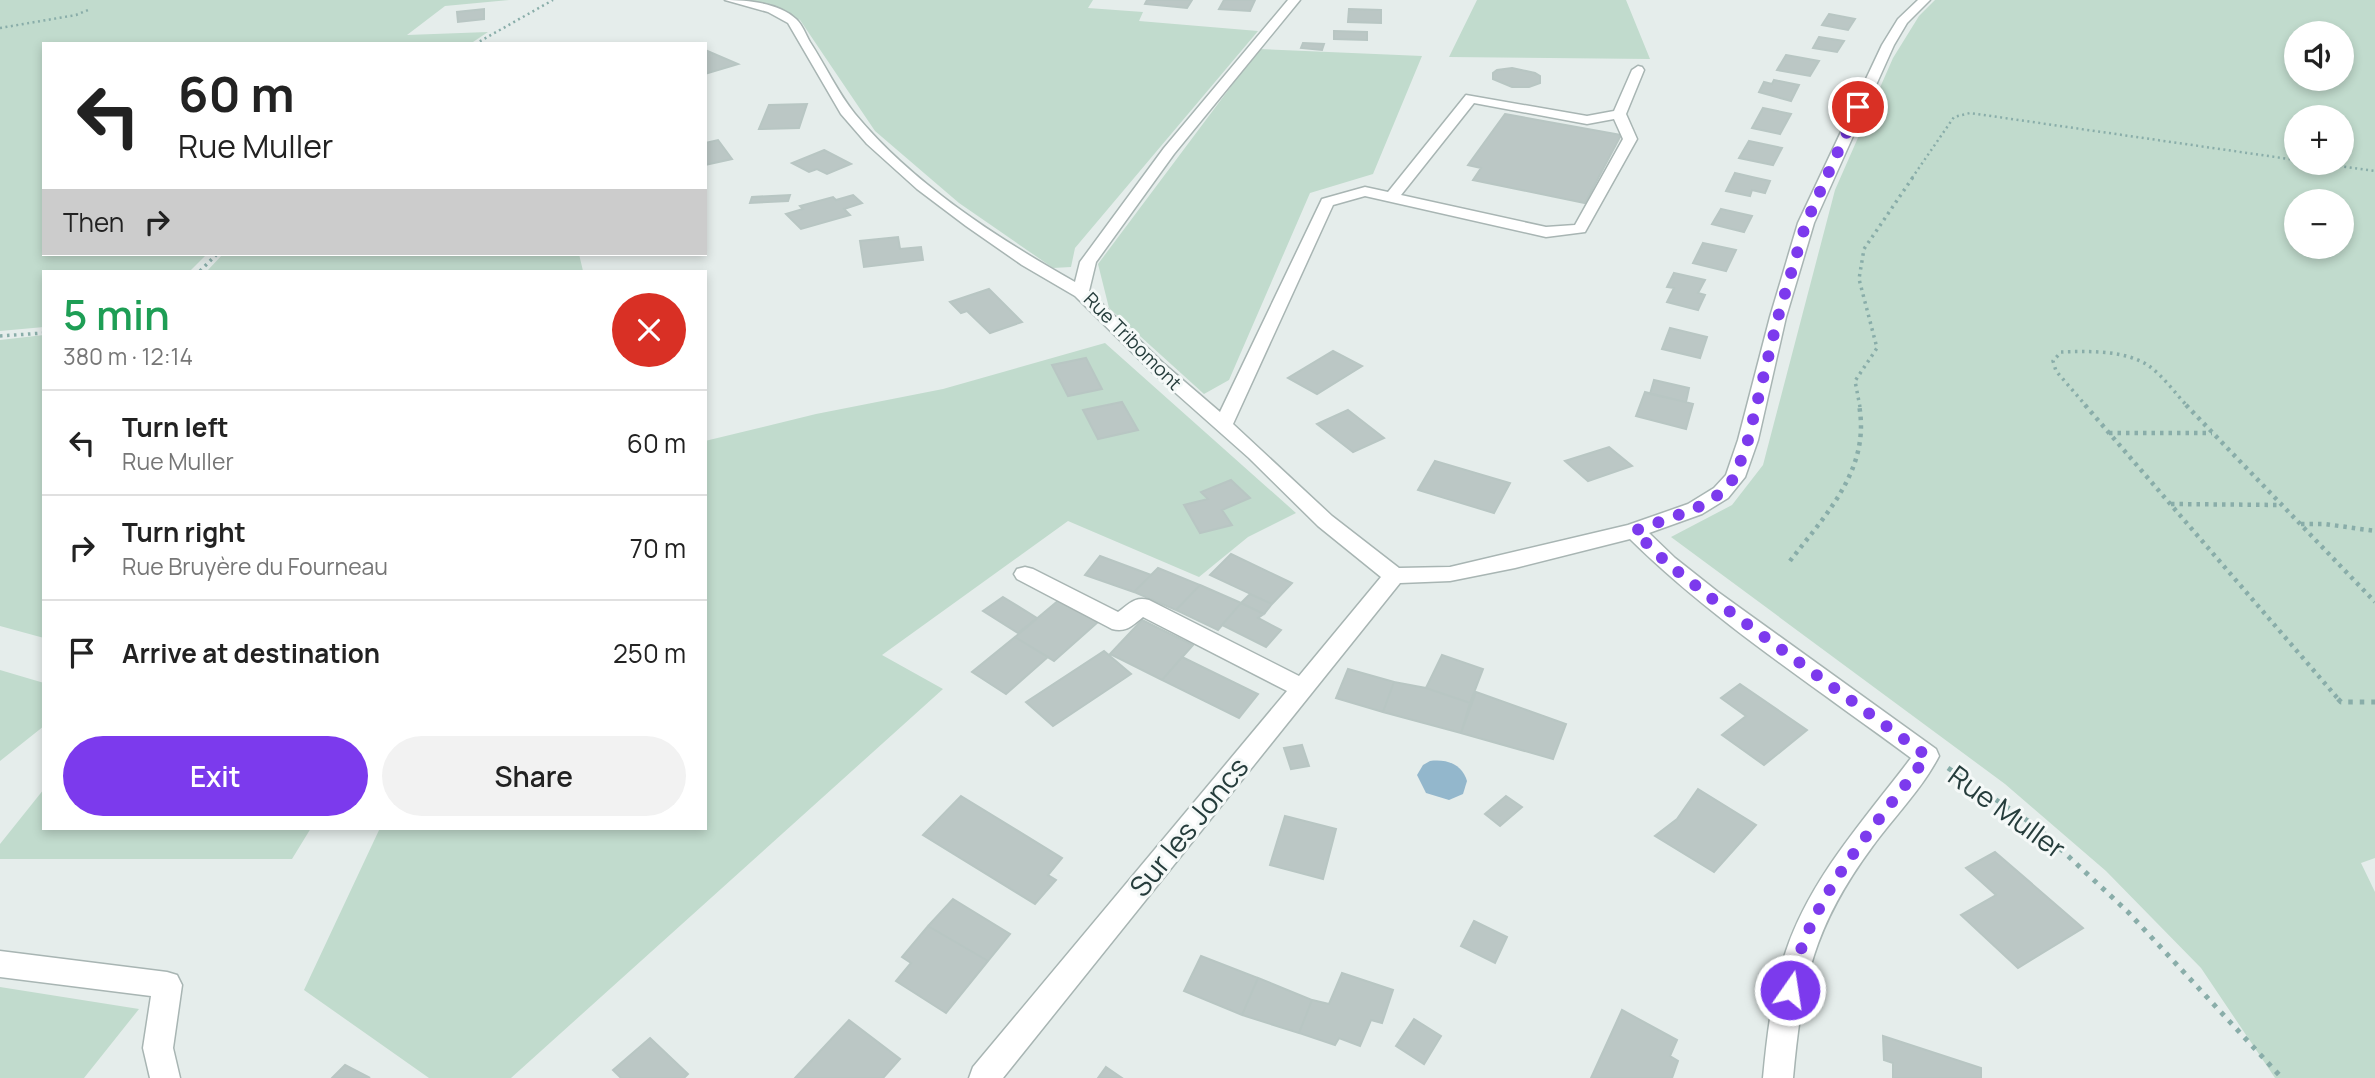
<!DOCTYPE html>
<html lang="en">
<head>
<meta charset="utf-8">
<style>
	:root { --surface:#fff; --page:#f2f2f2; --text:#222; --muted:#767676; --line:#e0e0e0; --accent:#7c3aed }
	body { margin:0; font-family:Manrope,sans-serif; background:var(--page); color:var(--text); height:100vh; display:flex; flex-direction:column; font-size:26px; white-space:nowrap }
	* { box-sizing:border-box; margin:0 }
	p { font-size:23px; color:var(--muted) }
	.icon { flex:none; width:38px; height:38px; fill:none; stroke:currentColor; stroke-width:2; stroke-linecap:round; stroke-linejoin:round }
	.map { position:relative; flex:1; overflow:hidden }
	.side { position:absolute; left:42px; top:270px; width:665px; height:560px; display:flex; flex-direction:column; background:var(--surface); border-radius:0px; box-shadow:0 4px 10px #0003 }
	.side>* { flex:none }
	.guide { position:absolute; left:42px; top:42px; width:665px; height:214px; border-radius:0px; box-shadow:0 4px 10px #0003; background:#fff; color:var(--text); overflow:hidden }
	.controls { position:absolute; left:2284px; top:21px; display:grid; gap:14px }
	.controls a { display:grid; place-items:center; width:70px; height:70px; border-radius:50%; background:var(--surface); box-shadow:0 4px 10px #0003; font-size:35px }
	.pin { position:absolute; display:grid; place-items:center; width:60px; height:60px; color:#fff; margin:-30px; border:4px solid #fff; border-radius:50%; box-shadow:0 2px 7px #0007 }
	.me { position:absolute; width:77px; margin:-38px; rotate:13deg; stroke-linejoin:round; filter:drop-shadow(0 0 5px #0008) }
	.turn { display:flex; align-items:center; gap:24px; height:147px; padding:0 21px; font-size:32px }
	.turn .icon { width:91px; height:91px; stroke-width:2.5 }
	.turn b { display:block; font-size:49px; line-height:60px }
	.then { display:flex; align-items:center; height:66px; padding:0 21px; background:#0003; gap:14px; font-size:26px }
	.round { display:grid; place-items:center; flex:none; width:74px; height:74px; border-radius:37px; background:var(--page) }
	.overview { display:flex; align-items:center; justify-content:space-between; height:119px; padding:0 21px }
	h1 { font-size:42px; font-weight:600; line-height:52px; color:#1e9e55 }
	.cta { display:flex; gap:14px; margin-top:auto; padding:14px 21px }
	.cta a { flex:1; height:80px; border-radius:42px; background:var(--accent); color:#fff; font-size:28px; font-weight:600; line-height:80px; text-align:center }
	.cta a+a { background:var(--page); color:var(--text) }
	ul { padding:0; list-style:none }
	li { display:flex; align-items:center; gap:21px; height:105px; padding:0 21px; border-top:2px solid var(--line) }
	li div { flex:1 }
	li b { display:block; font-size:26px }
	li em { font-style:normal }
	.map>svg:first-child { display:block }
</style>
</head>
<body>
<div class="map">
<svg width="2375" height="1078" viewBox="0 0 2375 1078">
	<rect width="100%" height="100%" fill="#e5edeb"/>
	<path fill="#c1dbcd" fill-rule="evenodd" d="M0,0H509L445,6L407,35L488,32L470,44H44V254H207L190,271H44V327L0,331Z
		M748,0H1093L1088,8L1143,12L1139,21L1258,31L1075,248L1071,267L1053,268L959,203L875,131L800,20L778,9Z
		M1477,0H1626L1650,59L1449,57Z
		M1935,0H2375V858L2361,863L2375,892V1078H2275L2201,968L2106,871L2005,784L1671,537L1732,505L1763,465L1835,190L1893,58L1919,16ZM2296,33H2342V79H2296ZM2296,117H2342V163H2296ZM2342,201V247H2296V201Z
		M1259,49L1422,56L1373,174L1310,193L1229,380L1204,394L1109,308L1098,264Z
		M223,254H579L583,271H207Z
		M44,335V638L0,626V340Z
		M1105,343L1296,513L1248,537L1199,577L1068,521L882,655L943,689L511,1078H429L304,990L380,828H705V441L816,414L943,389Z
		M0,670L44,683V726L0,761Z
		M44,789V828H311L292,859H0V844Z
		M0,987L139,1009L84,1078H0Z"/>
	<path fill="#93b7cc" d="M1430,761C1447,759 1462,764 1467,781L1463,794L1449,800L1426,793L1417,775L1423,765Z"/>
	<path fill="#bbc7c5" stroke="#b8c6c3" stroke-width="2" d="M1147,0H1192L1187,8L1145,4Z
		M1224,0H1255L1250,11L1219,9Z
		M484,9V19L458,22L457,12Z
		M1349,9L1381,10V23L1348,22Z
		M1829,14L1855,19L1848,30L1822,25Z
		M1334,31L1367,32V40L1334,39Z
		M1819,37L1844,41L1837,52L1813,48Z
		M1303,43L1324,44L1322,50L1301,48Z
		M705,50L738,64L705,74Z
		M1786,55L1819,61L1810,76L1777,70Z
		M1512,68L1535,73L1540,76V83L1529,87H1512L1493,79V73L1497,70Z
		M1774,80L1799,85L1791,101L1759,92L1764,82L1772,84Z
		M807,104L799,128L759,129L769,105Z
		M1763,108L1791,114L1780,134L1752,128Z
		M1505,114L1621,135L1585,203L1473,180L1481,168L1468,165Z
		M718,140L732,159L705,165V143Z
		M1749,141L1782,148L1773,165L1739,158Z
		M824,150L851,164L827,174L817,169L809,172L792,163Z
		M1735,173L1752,177L1770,181L1765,193L1752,190L1750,196L1726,191Z
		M790,195L788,201L750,203L752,197Z
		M853,195L862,203L844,209L850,215L801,229L786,214L803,209L800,206L833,197L836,200Z
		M1721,209L1752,216L1744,232L1712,224Z
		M898,237L900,249L921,247L923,260L864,267L860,241Z
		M1703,243L1736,250L1726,271L1693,263Z
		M1674,273L1705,280L1698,293L1705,295L1698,310L1667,302L1674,288L1667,287Z
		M989,289L1022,322L990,333L967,311L961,313L950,302Z
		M1670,328L1707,337L1700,358L1662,349Z
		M1333,351L1362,366L1317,394L1288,378Z
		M1086,358L1102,389L1068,396L1052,365Z
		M1654,380L1689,388L1686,402L1650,394Z
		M1645,392L1693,404L1686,429L1636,416Z
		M1122,402L1138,430L1098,439L1083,410Z
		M1348,410L1384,438L1353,452L1317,424Z
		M1609,447L1632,466L1588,481L1565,461Z
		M1435,461L1510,483L1494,513L1418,490Z
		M1231,480L1250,498L1222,510L1232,525L1200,533L1184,505L1208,499L1201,492Z
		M1231,554L1292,583L1272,604L1210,575Z
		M1100,556L1151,575L1134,592L1085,575Z
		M1158,568L1200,585L1176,610L1134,592Z
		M1200,585L1241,603L1218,630L1176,610Z
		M1250,594L1272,604L1264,614L1241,603Z
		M1003,597L1037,618L1018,633L983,611Z
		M1059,600L1098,622L1054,661L1015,637Z
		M1241,603L1264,614L1258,618L1281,630L1266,647L1222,625Z
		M1142,620L1193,645L1162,680L1110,654Z
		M1015,637L1048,657L1006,694L972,672Z
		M1104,651L1131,674L1053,726L1026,702Z
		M1442,655L1483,669L1470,703L1426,688Z
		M1182,657L1258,694L1239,718L1162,680Z
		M1348,669L1394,682L1383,712L1336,698Z
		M1394,682L1426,688L1470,703L1461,733L1383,712Z
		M1740,684L1807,730L1764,765L1722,735L1746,716L1721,698Z
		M1476,692L1566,724L1553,759L1461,733Z
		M1302,745L1309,766L1291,769L1284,748Z
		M1698,789L1756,825L1714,872L1655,836L1677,819Z
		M961,796L1062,858L1048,875L1056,880L1035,904L923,835Z
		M1506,796L1522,807L1500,826L1485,814Z
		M1285,816L1336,829L1323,879L1270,865Z
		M1995,852L2083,928L2018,968L1961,915L1996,895L1966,868Z
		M953,899L1010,934L988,961L928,926Z
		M1474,921L1507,937L1495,963L1461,946Z
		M928,926L988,961L946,1013L896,981L911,963L902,957Z
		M1201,956L1258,978L1242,1015L1184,991Z
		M1342,973L1393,990L1382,1023L1371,1020L1360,1046L1339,1038L1335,1045L1299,1033L1312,1000L1329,1004Z
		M1258,978L1312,1000L1299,1033L1242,1015Z
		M1622,1010L1677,1040L1670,1056L1678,1061L1672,1078H1591Z
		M1414,1019L1441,1036L1424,1064L1396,1046Z
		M849,1020L900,1059L883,1078H795Z
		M1883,1036L1981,1068V1078H1893V1063L1884,1060Z
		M650,1038L688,1074L684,1078H621L613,1070Z
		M345,1065L370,1078H332Z
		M1106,1067L1122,1078H1098Z"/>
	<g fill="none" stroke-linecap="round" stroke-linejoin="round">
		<g stroke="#a8b5b3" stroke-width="3">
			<path id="minor" d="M725,0C747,0 779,3 796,19C802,24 806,35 810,42C825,65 838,93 855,114C913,184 997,238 1075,282L1080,262L1164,148L1288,0H1300L1174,154L1096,262L1089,291L1164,364L1220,412L1322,199L1365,187L1388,192L1466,95L1587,116L1614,111L1632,70L1638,66L1642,67L1644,70L1626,114L1637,139L1585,232L1546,237L1365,196L1333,205L1233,424L1332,516L1399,568L1450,567L1628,525L1688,504L1714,488L1726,475L1738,440L1770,317L1798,223L1882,45L1898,19L1918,0H1930L1907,23L1894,45L1814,223L1786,317L1758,440L1745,477L1728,498L1702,514L1649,533L1675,558L1718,592L1936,749L1939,756C1922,789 1894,817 1872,847C1813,927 1802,981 1793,1078H1763C1767,1035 1772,992 1786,951C1811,877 1865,819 1911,758C1818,689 1712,620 1630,539L1515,568L1450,581L1400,583L1003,1078H969L973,1067L1287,691L1143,617C1133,625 1126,633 1112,629L1017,579L1014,574L1017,569L1025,567L1033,569L1118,612C1129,604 1135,596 1149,600L1299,676L1381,577L1318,526L1249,458L1152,372L1075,296L1022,265L966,226L917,189L867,144L841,114L788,23L768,12ZM1474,103L1587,124L1614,119L1623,139L1575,225L1546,227L1401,195Z
				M0,951L167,972L177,975L182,985L173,1048L180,1078H150L143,1048L151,996L0,977Z"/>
		</g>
		<path stroke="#89ada9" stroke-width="2.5" stroke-dasharray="2 3.5" stroke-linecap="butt" d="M0,28L76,15L88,10
			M475,44L553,0
			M2317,163L2375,171
			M1912,178L1954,117L1970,113L2296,160"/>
		<path stroke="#89ada9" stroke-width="3.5" stroke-dasharray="2.5 4.5" stroke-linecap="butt" d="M200,271L217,254
			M0,336L44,333
			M1860,407L1855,381L1877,348L1859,279L1864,249L1913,177
			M2087,407L2056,371L2053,361L2061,352C2088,351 2126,350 2149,366C2163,376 2176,394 2188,407"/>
		<path stroke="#89ada9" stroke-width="4.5" stroke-dasharray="3.5 5" stroke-linecap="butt" d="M2085,405L2340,701
			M2186,405L2375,602
			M2109,433H2212
			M2171,504L2281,505
			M2301,524H2325L2375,531
			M1790,561C1826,514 1871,469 1859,405"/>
		<path stroke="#89ada9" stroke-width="5" stroke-dasharray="4.5 7" stroke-linecap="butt" d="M2338,699L2341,702H2375
			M1948,768L2037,827L2128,912L2282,1078"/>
		<use href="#minor" fill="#fff" fill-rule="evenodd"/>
	</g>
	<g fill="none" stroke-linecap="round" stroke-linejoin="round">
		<path stroke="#7c3aed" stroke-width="12" stroke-dasharray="0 21.6" d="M1790,990C1807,898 1874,829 1927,756L1710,597L1667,563L1634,531L1695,509L1721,493L1735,477L1748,440L1778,317L1806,223L1858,107"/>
	</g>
	<g text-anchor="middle" stroke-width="6" stroke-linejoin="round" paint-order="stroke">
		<g font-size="19" fill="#263d3c" stroke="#f5f9f8">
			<text transform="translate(1133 341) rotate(45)" y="7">Rue Tribomont</text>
		</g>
		<g font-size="28" fill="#263d3c" stroke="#f5f9f8">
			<text transform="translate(2007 812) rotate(36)" y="10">Rue Muller</text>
			<text transform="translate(1189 827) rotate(-51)" y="10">Sur les Joncs</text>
		</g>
	</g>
</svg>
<div class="controls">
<a><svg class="icon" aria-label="sound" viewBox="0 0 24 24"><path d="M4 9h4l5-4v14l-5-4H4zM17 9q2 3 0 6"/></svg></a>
<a>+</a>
<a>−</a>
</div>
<div class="pin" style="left:1858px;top:107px;background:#d93025"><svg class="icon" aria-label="arrive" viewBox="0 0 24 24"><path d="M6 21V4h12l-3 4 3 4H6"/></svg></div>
<svg class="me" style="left:1790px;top:990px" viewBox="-20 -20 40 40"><circle r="17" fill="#7c3aed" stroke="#fff" stroke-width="3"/><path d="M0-11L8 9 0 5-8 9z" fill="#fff"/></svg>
<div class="guide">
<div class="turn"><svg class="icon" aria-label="left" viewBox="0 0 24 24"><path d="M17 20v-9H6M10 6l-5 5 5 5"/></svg><div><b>60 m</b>Rue Muller</div></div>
<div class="then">Then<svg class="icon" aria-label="right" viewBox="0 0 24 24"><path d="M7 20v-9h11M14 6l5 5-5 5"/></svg></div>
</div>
<section class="side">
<div class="overview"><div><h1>5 min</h1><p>380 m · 12:14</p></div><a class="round" style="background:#d93025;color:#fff"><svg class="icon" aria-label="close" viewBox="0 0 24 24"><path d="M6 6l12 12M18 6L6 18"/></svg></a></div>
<ul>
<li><svg class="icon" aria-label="left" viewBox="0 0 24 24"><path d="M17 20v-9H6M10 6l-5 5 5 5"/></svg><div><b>Turn left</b><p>Rue Muller</p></div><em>60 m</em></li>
<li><svg class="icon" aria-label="right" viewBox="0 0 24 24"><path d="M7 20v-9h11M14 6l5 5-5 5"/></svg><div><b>Turn right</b><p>Rue Bruyère du Fourneau</p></div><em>70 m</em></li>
<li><svg class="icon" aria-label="arrive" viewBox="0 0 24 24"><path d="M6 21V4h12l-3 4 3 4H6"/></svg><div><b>Arrive at destination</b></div><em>250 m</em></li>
</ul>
<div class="cta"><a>Exit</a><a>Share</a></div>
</section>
</div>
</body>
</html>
